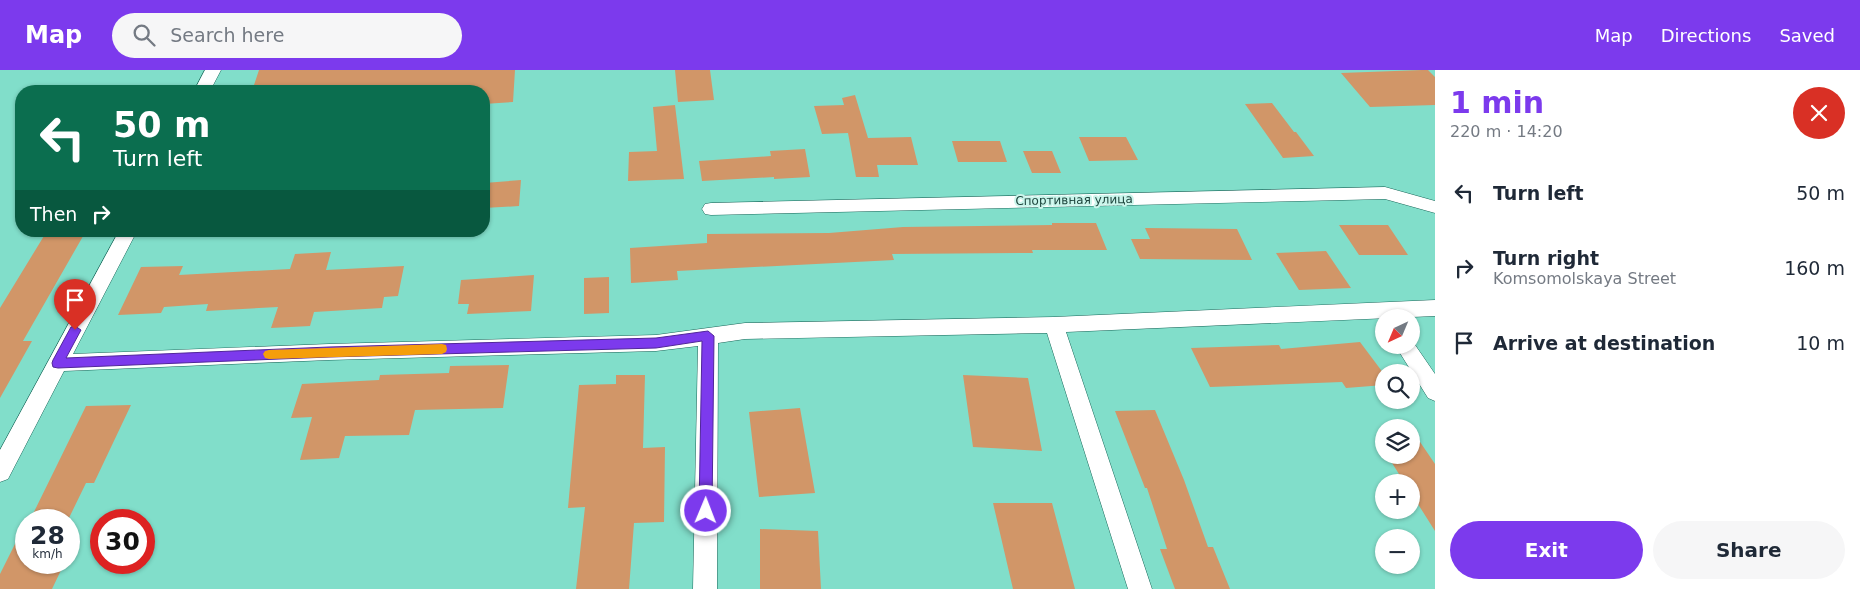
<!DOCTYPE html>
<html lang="en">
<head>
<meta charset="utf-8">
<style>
	:root { --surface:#fff; --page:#f6f6f7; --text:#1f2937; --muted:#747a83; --accent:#7c3aed }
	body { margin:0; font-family:"DejaVu Sans",sans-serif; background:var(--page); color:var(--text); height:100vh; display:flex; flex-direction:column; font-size:19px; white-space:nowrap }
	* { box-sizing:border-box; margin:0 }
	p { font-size:16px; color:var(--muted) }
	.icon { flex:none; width:28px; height:28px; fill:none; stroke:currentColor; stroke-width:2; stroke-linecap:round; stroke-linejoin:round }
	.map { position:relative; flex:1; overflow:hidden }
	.sheet { display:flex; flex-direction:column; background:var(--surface); width:425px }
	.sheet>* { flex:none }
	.banner { position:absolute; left:15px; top:15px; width:475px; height:152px; border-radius:20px; box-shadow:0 1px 4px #0004; background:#0b6e4f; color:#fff; overflow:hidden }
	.needle { width:32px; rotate:224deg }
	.fabs { position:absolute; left:1375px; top:239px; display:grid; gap:10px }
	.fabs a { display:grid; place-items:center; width:45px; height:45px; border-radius:50%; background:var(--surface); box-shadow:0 1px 4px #0004; font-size:25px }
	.speed { position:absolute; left:15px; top:439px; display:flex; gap:10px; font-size:25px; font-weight:700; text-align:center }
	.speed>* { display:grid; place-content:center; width:65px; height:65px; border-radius:50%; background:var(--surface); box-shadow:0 1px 4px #0004; line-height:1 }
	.speed small { font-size:12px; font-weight:400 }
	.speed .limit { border:8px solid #d22; background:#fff; color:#111 }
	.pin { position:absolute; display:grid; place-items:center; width:42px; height:42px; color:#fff; margin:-51px -21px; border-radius:50% 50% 50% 0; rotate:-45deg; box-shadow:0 0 5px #0007 }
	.pin .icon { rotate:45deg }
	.me { position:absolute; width:55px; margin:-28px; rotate:1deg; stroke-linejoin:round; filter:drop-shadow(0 0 4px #0008) }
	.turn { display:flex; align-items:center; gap:18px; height:105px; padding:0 15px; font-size:22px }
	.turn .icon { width:65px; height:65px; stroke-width:2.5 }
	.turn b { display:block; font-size:35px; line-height:42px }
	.then { display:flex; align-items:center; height:48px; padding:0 15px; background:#0003; gap:10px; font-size:19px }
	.round { display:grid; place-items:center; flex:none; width:52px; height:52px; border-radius:26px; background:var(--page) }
	.overview { display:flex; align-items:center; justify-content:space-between; height:85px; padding:0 15px }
	h1 { font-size:30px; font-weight:700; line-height:38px; color:var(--accent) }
	.primary-button { display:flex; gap:10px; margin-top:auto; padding:10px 15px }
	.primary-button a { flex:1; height:58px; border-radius:30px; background:var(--accent); color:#fff; font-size:20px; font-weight:700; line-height:58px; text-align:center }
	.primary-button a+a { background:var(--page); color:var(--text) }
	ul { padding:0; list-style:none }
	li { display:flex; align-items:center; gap:15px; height:75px; padding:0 15px }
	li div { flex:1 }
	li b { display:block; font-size:19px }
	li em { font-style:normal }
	header { display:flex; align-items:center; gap:30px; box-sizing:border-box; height:70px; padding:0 25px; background:var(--accent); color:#fff }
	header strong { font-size:24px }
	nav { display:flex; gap:28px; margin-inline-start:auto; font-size:18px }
	.search { width:350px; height:45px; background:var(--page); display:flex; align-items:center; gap:12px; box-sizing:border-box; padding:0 18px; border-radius:28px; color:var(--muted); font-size:19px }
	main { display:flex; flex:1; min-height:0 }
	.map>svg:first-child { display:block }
</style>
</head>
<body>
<header>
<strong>Map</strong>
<div class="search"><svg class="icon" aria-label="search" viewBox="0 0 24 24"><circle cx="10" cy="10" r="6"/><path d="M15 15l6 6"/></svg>Search here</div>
<nav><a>Map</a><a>Directions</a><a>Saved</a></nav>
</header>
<main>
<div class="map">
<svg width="1435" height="519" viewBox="0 0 1435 519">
	<rect width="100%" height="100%" fill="#81deca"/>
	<path fill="#d19668" d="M259,0H515L513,32L484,34V21H252Z
		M675,0H710L714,30L678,32Z
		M1422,0H1428L1435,7V35L1370,37L1341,3Z
		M855,25L868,68L911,67L918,95H877L879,107H856L848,63L822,64L814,36L844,35L842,28Z
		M1272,33L1294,62H1296L1314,86L1283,88L1245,34Z
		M675,35L684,109L628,111L629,82L657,81L653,37Z
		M1079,67H1126L1138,90L1089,91Z
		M952,71H1000L1007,92H958Z
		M805,79L810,107L774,109V107L702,111L699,91L771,86L770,81Z
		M1023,81H1052L1061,103H1032Z
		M521,110L519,136L484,138V113Z
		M1052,153H1096L1107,180H1032L1033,183L892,184L894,190L677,201L678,210L631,213L630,178L707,173V164L829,163L903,157L1052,155Z
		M1339,155H1388L1408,185H1359Z
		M1145,158L1237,159L1252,190L1140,189L1131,169H1150Z
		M47,161H86L23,271H32L0,328V238Z
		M1326,181L1351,218L1299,220L1276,183Z
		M331,182L326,200L404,196L398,226L384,227L382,238L314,242L310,256L271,258L278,237L206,241L208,234L164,237L161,243L118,245L141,197L183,196L179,205L290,199L295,184Z
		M534,205L531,241L467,244L469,234H458L461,210Z
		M609,207V243L584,244V208Z
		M1360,272L1384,304V315L1346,318L1342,312L1210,317L1191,278L1279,275L1281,279Z
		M509,295L503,338L415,340L409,365L345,366L339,388L300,390L312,347L291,348L302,314L379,310L380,305L449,303L450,296Z
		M616,305H645L643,378L665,377L664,452L634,453L629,519H576L585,437L568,438L579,315L616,314Z
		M963,305L1028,308L1042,381L973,377Z
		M131,335L94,413H86L68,450H30L86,336Z
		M800,338L815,423L759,427L749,342Z
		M1155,340L1184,410L1208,477H1213L1230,519H1175L1160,479H1167L1147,418H1145L1115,341Z
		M1411,366H1416L1435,394V461L1411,423V412H1404L1387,385H1411Z
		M993,433H1052L1075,519H1013Z
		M26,452V492H65L52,519H0V504Z
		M760,459L818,461L821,519H760Z"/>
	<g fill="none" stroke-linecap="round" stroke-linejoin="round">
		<g stroke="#196659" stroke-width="1">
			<path id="street" d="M205,0H221L210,21H194Z
				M1385,117L1435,131V143L1385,129L711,145L705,144L702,139L705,134L711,133Z
				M119,161H137L73,284L329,274L656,265L745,253L1054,247L1435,230V246L1066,262L1152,519H1128L1047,263L745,269L718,273L717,519H693L698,276L656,281L329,290L64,301L8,409L0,412V380Z
				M1411,269L1435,304V331L1428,328L1395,275H1411Z"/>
		</g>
		<use href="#street" fill="#fff" fill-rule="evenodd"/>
	</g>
	<path fill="#7c3aed" stroke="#51269a" d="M75,256L81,260L66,288L329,277L656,268L708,261L714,266L712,441L710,446L706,447L701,446L699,441L702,271L656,278L329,287L58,298L53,297L52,293L53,290L71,257Z"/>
	<path fill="#f59e0b" d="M442,274L446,275L447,279L446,282L442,284L269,289L265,288L263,284L265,281L269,280Z"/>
	<g text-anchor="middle" stroke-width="4" stroke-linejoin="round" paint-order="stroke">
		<g font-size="12" fill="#1d453d" stroke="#caf5eb">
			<text transform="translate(1074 130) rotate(-1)" y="4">Спортивная улица</text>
		</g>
	</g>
</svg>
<div class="fabs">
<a><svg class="needle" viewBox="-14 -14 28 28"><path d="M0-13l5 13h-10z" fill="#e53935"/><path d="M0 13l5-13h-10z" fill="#747a83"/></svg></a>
<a><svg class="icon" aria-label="search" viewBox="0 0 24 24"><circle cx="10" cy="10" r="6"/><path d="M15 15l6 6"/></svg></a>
<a><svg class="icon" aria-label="layers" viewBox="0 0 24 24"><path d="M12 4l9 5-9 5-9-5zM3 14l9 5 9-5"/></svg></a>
<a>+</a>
<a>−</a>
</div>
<div class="speed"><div>28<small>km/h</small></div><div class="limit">30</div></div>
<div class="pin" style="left:75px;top:260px;background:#d93025"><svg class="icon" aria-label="arrive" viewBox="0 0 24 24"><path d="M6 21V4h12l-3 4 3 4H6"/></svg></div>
<svg class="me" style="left:706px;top:441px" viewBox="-20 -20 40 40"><circle r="17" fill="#7c3aed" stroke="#fff" stroke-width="3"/><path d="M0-11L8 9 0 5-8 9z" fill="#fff"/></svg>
<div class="banner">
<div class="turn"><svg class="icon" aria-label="left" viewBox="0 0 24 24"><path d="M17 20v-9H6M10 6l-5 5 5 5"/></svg><div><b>50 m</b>Turn left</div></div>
<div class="then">Then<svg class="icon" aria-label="right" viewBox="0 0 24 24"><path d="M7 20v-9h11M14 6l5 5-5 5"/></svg></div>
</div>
</div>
<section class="sheet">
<div class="overview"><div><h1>1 min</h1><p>220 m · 14:20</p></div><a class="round" style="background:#d93025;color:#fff"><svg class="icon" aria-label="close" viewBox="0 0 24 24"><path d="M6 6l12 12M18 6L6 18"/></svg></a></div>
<ul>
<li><svg class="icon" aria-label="left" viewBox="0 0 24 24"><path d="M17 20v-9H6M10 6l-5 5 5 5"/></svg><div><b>Turn left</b></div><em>50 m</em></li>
<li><svg class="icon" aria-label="right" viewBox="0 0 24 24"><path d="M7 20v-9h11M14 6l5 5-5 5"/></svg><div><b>Turn right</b><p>Komsomolskaya Street</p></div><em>160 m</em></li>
<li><svg class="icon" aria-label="arrive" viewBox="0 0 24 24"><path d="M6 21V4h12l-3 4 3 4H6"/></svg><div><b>Arrive at destination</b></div><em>10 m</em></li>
</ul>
<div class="primary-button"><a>Exit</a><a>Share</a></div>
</section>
</main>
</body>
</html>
